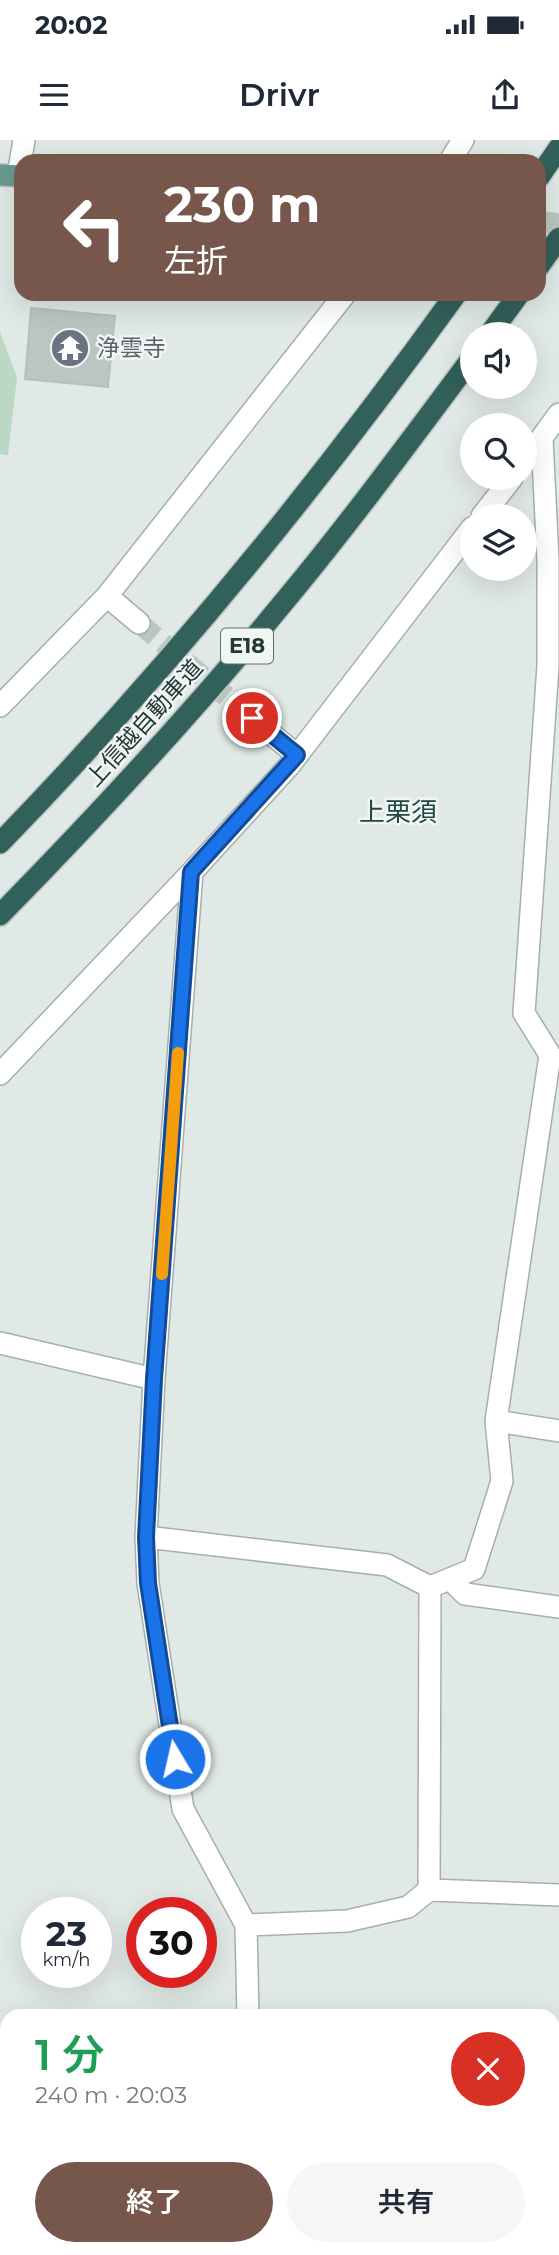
<!DOCTYPE html>
<html lang="ja">
<head>
<meta charset="utf-8">
<style>
	:root { --surface:#fff; --page:#f6f6f7; --text:#1f2937; --muted:#747a83; --accent:#77564c }
	body { margin:0; font-family:Montserrat,"Noto Sans JP",sans-serif; background:var(--page); color:var(--text); height:100vh; display:flex; flex-direction:column; font-size:26px; white-space:nowrap }
	* { box-sizing:border-box; margin:0 }
	p { font-size:23px; color:var(--muted) }
	.icon { flex:none; width:38px; height:38px; fill:none; stroke:currentColor; stroke-width:2; stroke-linecap:round; stroke-linejoin:round }
	.map { position:relative; flex:1; overflow:hidden }
	.drawer { position:absolute; left:0px; top:1869px; width:560px; height:247px; display:flex; flex-direction:column; background:var(--surface); border-radius:21px 21px 0 0; box-shadow:0 7px 28px #0002 }
	.drawer>* { flex:none }
	.banner { position:absolute; left:14px; top:14px; width:532px; height:147px; border-radius:21px; box-shadow:0 7px 28px #0002; background:#77564c; color:#fff; overflow:hidden }
	.fabs { position:absolute; left:460px; top:182px; display:grid; gap:14px }
	.fabs a { display:grid; place-items:center; width:77px; height:77px; border-radius:50%; background:var(--surface); box-shadow:0 7px 28px #0002; font-size:35px }
	.speed { position:absolute; left:21px; top:1757px; display:flex; gap:14px; font-size:35px; font-weight:700; text-align:center }
	.speed>* { display:grid; place-content:center; width:91px; height:91px; border-radius:50%; background:var(--surface); box-shadow:0 7px 28px #0002; line-height:1 }
	.speed small { font-size:18px; font-weight:400 }
	.speed .limit { border:10px solid #d22; background:#fff; color:#111 }
	.pin { position:absolute; display:grid; place-items:center; width:60px; height:60px; color:#fff; margin:-30px; border:4px solid #fff; border-radius:50%; box-shadow:0 2px 7px #0007 }
	.me { position:absolute; width:77px; margin:-38px; rotate:351deg; stroke-linejoin:round; filter:drop-shadow(0 0 5px #0008) }
	.turn { display:flex; align-items:center; gap:24px; height:147px; padding:0 35px; font-size:32px }
	.turn .icon { width:91px; height:91px; stroke-width:2.5 }
	.turn b { display:block; font-size:49px; line-height:60px }
	.round { display:grid; place-items:center; flex:none; width:74px; height:74px; border-radius:37px; background:var(--page) }
	.summary { display:flex; align-items:center; justify-content:space-between; height:119px; padding:0 35px }
	h1 { font-size:42px; font-weight:600; line-height:52px; color:#1e9e55 }
	.button { display:flex; gap:14px; margin-top:auto; padding:14px 35px }
	.button a { flex:1; height:80px; border-radius:42px; background:var(--accent); color:#fff; font-size:28px; font-weight:600; line-height:80px; text-align:center }
	.button a+a { background:var(--page); color:var(--text) }
	.status { display:flex; justify-content:space-between; align-items:center; height:49px; padding:0 35px; background:var(--surface); direction:ltr }
	.status svg { height:19px; fill:currentColor }
	header { display:flex; justify-content:space-between; align-items:center; height:91px; padding:0 35px; background:var(--surface); font-size:32px; font-weight:600 }
	.map>svg:first-child { display:block }
</style>
</head>
<body>
<div class="status"><b>20:02</b><svg viewBox="0 0 49 12"><path d="M0 12V9h3v3zM5 12V6h3v6zM10 12V3h3v9zM15 12V0h3v12zM26 1h20v11H26zM47 4h2v5h-2z"/></svg></div>
<header><svg class="icon" aria-label="menu" viewBox="0 0 24 24"><path d="M4 6h16M4 12h16M4 18h16"/></svg>Drivr<svg class="icon" aria-label="share" viewBox="0 0 24 24"><path d="M12 15V3M7 8l5-5 5 5M5 13v7h14v-7"/></svg></header>
<div class="map">
<svg width="559" height="2115" viewBox="0 0 559 2115">
	<rect width="100%" height="100%" fill="#e0e9e6"/>
	<path fill="#bbd8c5" d="M0,192L17,237L8,315L0,314Z"/>
	<path fill="#b9c6c2" stroke="#b3c2bd" stroke-width="2" d="M31,168L115,176L108,247L25,239Z"/>
	<g fill="none" stroke-linecap="round" stroke-linejoin="round">
		<path stroke="#bac6c2" stroke-width="21" stroke-dasharray="21 10" stroke-linecap="butt" d="M139,483L252,578"/>
		<path stroke="#bac6c2" stroke-width="21" stroke-dasharray="21 10" stroke-linecap="butt" d="M539,81L559,84"/>
		<g stroke="#a4b0ad" stroke-width="24">
			<path id="minor" d="M450,21L463,0
				M18,36L24,0
				M525,321L559,274
				M482,376L512,338
				M107,456L139,483
				M0,566L107,456L345,154
				M252,578L297,615
				M192,732L154,1239L146,1397L148,1443L183,1669L246,1785L248,1876
				M0,934L192,732L289,626L472,388
				M0,1203L154,1239
				M496,1281L559,1291
				M146,1397L387,1425L430,1447L474,1429L502,1341L496,1281L550,915L524,873L548,526V420L542,299
				M450,1439L465,1454L559,1467
				M430,1447L429,1750L559,1755
				M246,1785L347,1781L408,1767L429,1750
				M553,2027L559,2022
				M0,2113L13,2115
				M235,2115L236,2109
				M438,2115L446,2109"/>
		</g>
		<g stroke="#bdc3c2" stroke-width="24">
			<path id="major" d="M0,35L21,36"/>
		</g>
		<g stroke="#bdc3c2" stroke-width="24">
			<path id="highway" d="M539,37L559,8
				M539,126L559,98
				M490,194L519,154
				M0,703C166,532 317,347 456,154
				M0,775C100,673 197,568 288,457C352,380 412,298 472,218"/>
		</g>
		<use href="#minor" stroke="#fff" stroke-width="21"/>
		<use href="#major" stroke="#699a91" stroke-width="21"/>
		<use href="#highway" stroke="#32605b" stroke-width="21"/>
	</g>
	<g fill="none" stroke-linecap="round" stroke-linejoin="round">
		<g stroke="#114b97" stroke-width="18">
			<path id="route" d="M175,1619L148,1443L146,1397L154,1239L191,732L297,615L252,578"/>
		</g>
		<use href="#route" stroke="#1a73e8" stroke-width="12"/>
		<path stroke="#f59e0b" stroke-width="12" d="M162,1134L178,913"/>
	</g>
	<defs>
		<g id="temple-disc" transform="scale(2.0125)"><circle r="9.5" fill="#6b7280" stroke="#f0f6f4"/><path d="M0-6L5-2H3V0L6.5 2.5H4V6H1.5V3h-3V6H-4V2.5H-6.5L-3 0V-2H-5Z" fill="#fff"/></g>
	</defs>
	<g fill-rule="evenodd">
		<use href="#temple-disc" x="70" y="208"/>
	</g>
	<g text-anchor="middle" stroke-width="5" stroke-linejoin="round" paint-order="stroke">
		<rect fill="#f0f6f4" stroke="#60716e" stroke-width="2" x="221" y="488.5" width="52" height="35" rx="5"/>
		<g font-size="21" font-weight="bold" fill="#233834">
			<text x="247" y="513">E18</text>
		</g>
		<g font-size="23" fill="#5b616d" stroke="#f0f6f4" text-anchor="start">
			<text x="97" y="216">浄雲寺</text>
		</g>
		<g font-size="23" fill="#233834" stroke="#f0f6f4">
			<text transform="translate(144 583) rotate(-48)" y="8">上信越自動車道</text>
		</g>
		<g font-size="26" fill="#214741" stroke="#f0f6f4">
			<text x="398" y="681">上栗須</text>
		</g>
	</g>
</svg>
<div class="fabs">
<a><svg class="icon" aria-label="sound" viewBox="0 0 24 24"><path d="M4 9h4l5-4v14l-5-4H4zM17 9q2 3 0 6"/></svg></a>
<a><svg class="icon" aria-label="search" viewBox="0 0 24 24"><circle cx="10" cy="10" r="6"/><path d="M15 15l6 6"/></svg></a>
<a><svg class="icon" aria-label="layers" viewBox="0 0 24 24"><path d="M12 4l9 5-9 5-9-5zM3 14l9 5 9-5"/></svg></a>
</div>
<div class="speed"><div>23<small>km/h</small></div><div class="limit">30</div></div>
<div class="pin" style="left:252px;top:578px;background:#d93025"><svg class="icon" aria-label="arrive" viewBox="0 0 24 24"><path d="M6 21V4h12l-3 4 3 4H6"/></svg></div>
<svg class="me" style="left:175px;top:1619px" viewBox="-20 -20 40 40"><circle r="17" fill="#1a73e8" stroke="#fff" stroke-width="3"/><path d="M0-11L8 9 0 5-8 9z" fill="#fff"/></svg>
<div class="banner">
<div class="turn"><svg class="icon" aria-label="left" viewBox="0 0 24 24"><path d="M17 20v-9H6M10 6l-5 5 5 5"/></svg><div><b>230 m</b>左折</div></div>
</div>
<section class="drawer">
<div class="summary"><div><h1>1 分</h1><p>240 m · 20:03</p></div><a class="round" style="background:#d93025;color:#fff"><svg class="icon" aria-label="close" viewBox="0 0 24 24"><path d="M6 6l12 12M18 6L6 18"/></svg></a></div>
<div class="button"><a>終了</a><a>共有</a></div>
</section>
</div>
</body>
</html>
